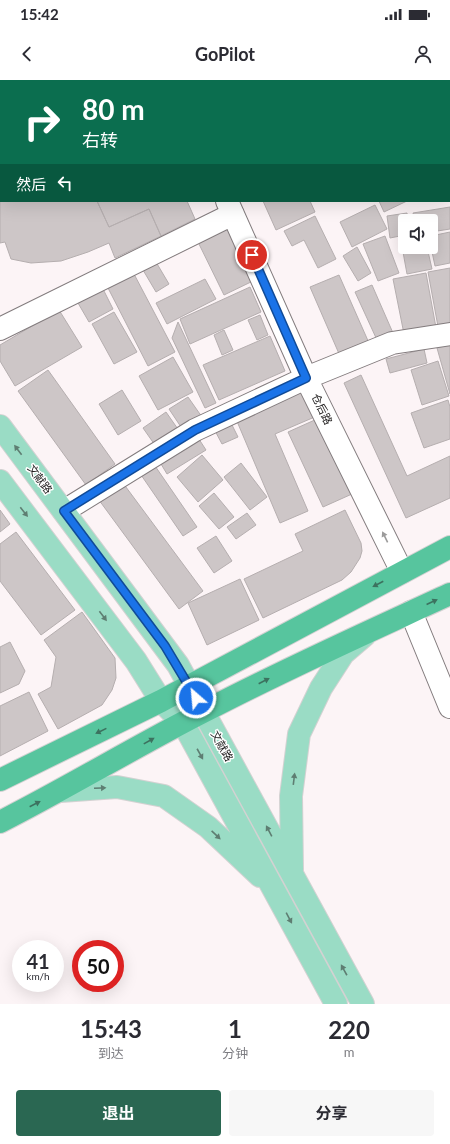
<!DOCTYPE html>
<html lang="zh">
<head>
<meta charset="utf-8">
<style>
	:root { --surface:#fff; --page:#f7f7f7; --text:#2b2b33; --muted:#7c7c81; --accent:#2a6752 }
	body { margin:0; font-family:Lato,"Noto Sans SC",sans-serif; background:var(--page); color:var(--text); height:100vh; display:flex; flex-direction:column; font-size:15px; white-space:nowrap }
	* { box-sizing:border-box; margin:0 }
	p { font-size:13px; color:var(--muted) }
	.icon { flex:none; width:22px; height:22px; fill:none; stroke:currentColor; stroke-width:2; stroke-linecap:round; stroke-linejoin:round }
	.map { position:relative; height:924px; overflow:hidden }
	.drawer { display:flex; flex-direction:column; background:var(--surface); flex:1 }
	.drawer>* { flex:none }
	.guide { position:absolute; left:0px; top:0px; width:450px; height:122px; box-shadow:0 4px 16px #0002; background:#0b6e4f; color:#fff; overflow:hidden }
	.controls { position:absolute; left:398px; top:134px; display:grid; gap:8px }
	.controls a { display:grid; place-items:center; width:40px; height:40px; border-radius:4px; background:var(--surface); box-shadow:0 4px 16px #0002; font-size:20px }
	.speed { position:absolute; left:12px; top:860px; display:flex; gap:8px; font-size:20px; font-weight:700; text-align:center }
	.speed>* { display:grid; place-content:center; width:52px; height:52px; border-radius:50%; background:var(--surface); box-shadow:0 4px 16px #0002; line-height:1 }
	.speed small { font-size:10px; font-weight:400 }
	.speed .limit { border:6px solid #d22; background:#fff; color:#111 }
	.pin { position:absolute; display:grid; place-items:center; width:34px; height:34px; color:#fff; margin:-17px; border:2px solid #fff; border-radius:50%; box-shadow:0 1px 4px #0007 }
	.me { position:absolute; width:44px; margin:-22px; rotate:333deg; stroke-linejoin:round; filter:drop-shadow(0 0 3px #0008) }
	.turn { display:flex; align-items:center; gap:14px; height:84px; padding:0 16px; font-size:18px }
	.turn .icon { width:52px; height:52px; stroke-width:2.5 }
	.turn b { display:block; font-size:28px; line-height:34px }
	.then { display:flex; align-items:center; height:38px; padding:0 16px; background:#0003; gap:8px; font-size:15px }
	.eta { display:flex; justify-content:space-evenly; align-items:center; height:68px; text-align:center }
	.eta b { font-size:24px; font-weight:700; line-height:28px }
	.primary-button { display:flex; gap:8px; margin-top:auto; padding:8px 16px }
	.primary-button a { flex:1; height:46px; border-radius:4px; background:var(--accent); color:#fff; font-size:16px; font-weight:700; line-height:46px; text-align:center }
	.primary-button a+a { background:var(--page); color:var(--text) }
	.status { display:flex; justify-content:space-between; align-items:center; height:28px; padding:0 20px; background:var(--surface); direction:ltr }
	.status svg { height:11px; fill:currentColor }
	header { display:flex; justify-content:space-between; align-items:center; height:52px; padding:0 16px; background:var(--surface); font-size:18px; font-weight:700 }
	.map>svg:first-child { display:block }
</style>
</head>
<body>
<div class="status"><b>15:42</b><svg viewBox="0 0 49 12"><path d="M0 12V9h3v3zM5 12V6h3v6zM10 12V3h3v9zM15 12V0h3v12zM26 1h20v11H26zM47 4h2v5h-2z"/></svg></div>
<header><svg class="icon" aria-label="back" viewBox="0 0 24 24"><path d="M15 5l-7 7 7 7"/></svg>GoPilot<svg class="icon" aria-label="person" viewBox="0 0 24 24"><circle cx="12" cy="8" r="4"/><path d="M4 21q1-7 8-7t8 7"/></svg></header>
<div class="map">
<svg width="450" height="924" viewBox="0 0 450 924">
	<rect width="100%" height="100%" fill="#fcf4f6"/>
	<path fill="#cdc6c7" stroke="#b5aeaf" d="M0,0L43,1H1V121H97L109,147L149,129L161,156L115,178L109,163L88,172L61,181L31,183L11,179L5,162L0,163Z
		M91,0H132V1H92Z
		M207,0H248L249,1H208Z
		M413,0H450V8L449,1Z
		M97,121H187L195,139L161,156L149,129L109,147Z
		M263,121H310L315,132L276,150Z
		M379,121H407L384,132Z
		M375,125L387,149L352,167L340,142Z
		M450,127V149L431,152V141H415L413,133Z
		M407,133L408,141H405V155L390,158L387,136Z
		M315,136L336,179L318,188L304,160L292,166L284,151Z
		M230,147L255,200L224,215L198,162Z
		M450,152V183L435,186L431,167V156Z
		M385,156L399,193L378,201L363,164Z
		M405,160V167H427L432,189L407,194L401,161Z
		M357,167L371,193L358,201L343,176Z
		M156,182L169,204L156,212L143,190Z
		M450,188V250L439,252L428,192Z
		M426,193L437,253L405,259L393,199Z
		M134,194L175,272L148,286L108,208Z
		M339,195L369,263L340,276L310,207Z
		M205,199L216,219L167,244L156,223Z
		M372,205L393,253L377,260L355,212Z
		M250,207L261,232L190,264L180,239Z
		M103,209L113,229L89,242L78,223Z
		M59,230L82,267L15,306L0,281V265Z
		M114,232L137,272L114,284L92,244Z
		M260,235L268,255L257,260L248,240Z
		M178,242L216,323L205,328L172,258Z
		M224,250L233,270L222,275L214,255Z
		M270,256L285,291L219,320L203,285Z
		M450,264V314L437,268Z
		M424,269L427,283L390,293L386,279Z
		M173,277L193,312L158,330L139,296Z
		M438,281L449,316L422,325L411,290Z
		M48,290L115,384L86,405L18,311Z
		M361,295L407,396L450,376V418L406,438L344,303Z
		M305,309L317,336L275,354L308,431L280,443L236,339Z
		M122,310L141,341L118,355L99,324Z
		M188,317L202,337L183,350L169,329Z
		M448,320L450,327V359L424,368L411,333Z
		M166,332L180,352L157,368L143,348Z
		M229,339L238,357L222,364L213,347Z
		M317,339L352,414L323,427L288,352Z
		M197,356L206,370L167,394L158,379Z
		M202,375L223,400L198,422L177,397Z
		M153,383L197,447L183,456L139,392Z
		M241,383L267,417L250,430L224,397Z
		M120,399L203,511L179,529L96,416Z
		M214,413L234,437L219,449L199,426Z
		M0,430L10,444L0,452Z
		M345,430L361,463L362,471L360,478L351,492L342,500L263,538L244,499L303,471L295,454Z
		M247,433L256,445L236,459L227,447Z
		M16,452L75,530L41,555L0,501V464Z
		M216,456L232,481L214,493L197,468Z
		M240,499L259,540L207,565L188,523Z
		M82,532L115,578L116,598L112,610L102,625L58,649L38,614L51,607L56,577L44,560Z
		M10,562L25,591L19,604L0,613V567Z
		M29,612L48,651L0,676V626Z"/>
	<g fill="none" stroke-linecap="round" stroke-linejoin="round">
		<g stroke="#837c7e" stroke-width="24">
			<path id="minor" d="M171,0V1
				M227,121L306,298L402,492
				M0,249L233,134
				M64,431L195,350L306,298L392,263L450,254
				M411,532L450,627"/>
		</g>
		<g stroke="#d3d2d2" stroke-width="24">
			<path id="major" d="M0,346L178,585L363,924
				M0,401L136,581L161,621L183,643L336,924
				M61,711L117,707L164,716L208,747L260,796
				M292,790L291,716L299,654L321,608L343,574L364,556"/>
		</g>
		<g stroke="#d3d2d2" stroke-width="24">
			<path id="highway" d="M0,700L161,621L450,467
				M0,742C69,707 136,666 205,631C285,589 368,552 450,514"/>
		</g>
		<use href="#minor" stroke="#fff" stroke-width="22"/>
		<use href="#major" stroke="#9adcc5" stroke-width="22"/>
		<use href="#highway" stroke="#57c59e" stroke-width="22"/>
	</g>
	<defs><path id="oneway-solid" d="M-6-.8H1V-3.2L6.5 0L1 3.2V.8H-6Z"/></defs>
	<g fill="#5e7e72">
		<use href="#oneway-solid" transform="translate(18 370) rotate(-127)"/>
		<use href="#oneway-solid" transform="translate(24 432) rotate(52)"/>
		<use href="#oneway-solid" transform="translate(103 536) rotate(53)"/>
		<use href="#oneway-solid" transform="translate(200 674) rotate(61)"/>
		<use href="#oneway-solid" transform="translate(294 699) rotate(-83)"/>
		<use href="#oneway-solid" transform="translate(100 708) rotate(-3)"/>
		<use href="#oneway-solid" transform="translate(269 751) rotate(-118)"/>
		<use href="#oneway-solid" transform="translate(216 755) rotate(43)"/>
		<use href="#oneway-solid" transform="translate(289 838) rotate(62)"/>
		<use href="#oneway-solid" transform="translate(344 890) rotate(-119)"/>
	</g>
	<use fill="#9c9b9b" href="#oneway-solid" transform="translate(385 457) rotate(-116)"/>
	<g fill="#3c725f">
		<use href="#oneway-solid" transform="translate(378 504) rotate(152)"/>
		<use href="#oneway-solid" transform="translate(432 522) rotate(-25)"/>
		<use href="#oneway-solid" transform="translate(264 601) rotate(-27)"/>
		<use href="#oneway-solid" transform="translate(101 651) rotate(154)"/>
		<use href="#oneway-solid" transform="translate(149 661) rotate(-29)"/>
		<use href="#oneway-solid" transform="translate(35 724) rotate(-27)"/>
	</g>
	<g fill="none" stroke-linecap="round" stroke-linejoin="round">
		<g stroke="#114b97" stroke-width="10">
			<path id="route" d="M196,618L165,566L64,431L195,350L306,298L252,175"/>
		</g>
		<use href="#route" stroke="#1a73e8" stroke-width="7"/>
	</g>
	<g text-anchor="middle" stroke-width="3" stroke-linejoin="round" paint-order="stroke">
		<g font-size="11" fill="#222020" stroke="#fff">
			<text transform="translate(322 329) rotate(64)" y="4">仓后路</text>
			<text transform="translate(40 399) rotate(53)" y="4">文献路</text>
			<text transform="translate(222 666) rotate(61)" y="4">文献路</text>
		</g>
	</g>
</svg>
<div class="controls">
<a><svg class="icon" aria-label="sound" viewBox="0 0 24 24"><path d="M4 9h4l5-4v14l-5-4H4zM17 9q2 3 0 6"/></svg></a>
</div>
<div class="speed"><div>41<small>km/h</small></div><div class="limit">50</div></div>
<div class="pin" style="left:252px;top:175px;background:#d93025"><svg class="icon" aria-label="arrive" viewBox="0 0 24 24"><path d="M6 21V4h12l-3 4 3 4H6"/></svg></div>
<svg class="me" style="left:196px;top:618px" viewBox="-20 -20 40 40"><circle r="17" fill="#1a73e8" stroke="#fff" stroke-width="3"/><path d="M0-11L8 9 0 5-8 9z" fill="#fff"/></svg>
<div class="guide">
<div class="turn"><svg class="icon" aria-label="right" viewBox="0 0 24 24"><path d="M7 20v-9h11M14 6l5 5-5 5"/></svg><div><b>80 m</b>右转</div></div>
<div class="then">然后<svg class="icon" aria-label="left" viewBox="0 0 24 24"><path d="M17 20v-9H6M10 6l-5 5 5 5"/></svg></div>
</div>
</div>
<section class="drawer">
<div class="eta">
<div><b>15:43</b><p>到达</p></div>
<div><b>1</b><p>分钟</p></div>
<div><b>220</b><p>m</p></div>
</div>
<div class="primary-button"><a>退出</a><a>分享</a></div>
</section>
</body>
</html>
